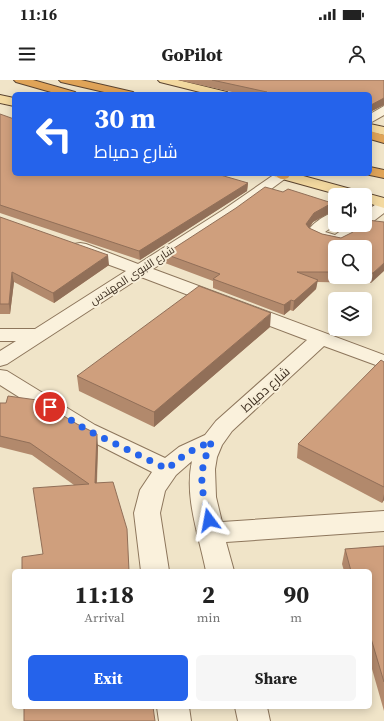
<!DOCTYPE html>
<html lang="en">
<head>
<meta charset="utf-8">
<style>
	:root { --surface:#fff; --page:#f6f6f6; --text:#222; --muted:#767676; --accent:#2563eb }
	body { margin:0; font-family:"Source Serif 4",Cairo,serif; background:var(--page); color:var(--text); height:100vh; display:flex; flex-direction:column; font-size:15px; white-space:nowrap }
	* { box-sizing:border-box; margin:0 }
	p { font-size:13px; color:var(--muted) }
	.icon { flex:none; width:22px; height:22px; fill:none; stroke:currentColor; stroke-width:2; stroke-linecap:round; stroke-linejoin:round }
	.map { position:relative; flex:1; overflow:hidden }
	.side { position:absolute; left:12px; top:489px; width:360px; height:140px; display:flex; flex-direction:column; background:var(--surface); border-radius:6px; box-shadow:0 2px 10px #0003 }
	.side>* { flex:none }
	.guide { position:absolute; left:12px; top:12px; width:360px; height:84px; border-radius:6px; box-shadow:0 2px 10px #0003; background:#2563eb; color:#fff; overflow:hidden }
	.fabs { position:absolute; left:328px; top:108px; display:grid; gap:8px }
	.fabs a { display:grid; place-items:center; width:44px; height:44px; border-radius:6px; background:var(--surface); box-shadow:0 2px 10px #0003; font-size:20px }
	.pin { position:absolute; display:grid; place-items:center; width:34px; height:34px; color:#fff; margin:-17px; border:2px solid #fff; border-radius:50%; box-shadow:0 1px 4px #0007 }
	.me { position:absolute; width:44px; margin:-22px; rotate:347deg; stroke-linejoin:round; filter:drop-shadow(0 0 3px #0008) }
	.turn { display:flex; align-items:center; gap:14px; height:84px; padding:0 16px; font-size:18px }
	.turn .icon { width:52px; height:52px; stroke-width:2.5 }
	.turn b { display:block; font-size:28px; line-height:34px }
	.eta { display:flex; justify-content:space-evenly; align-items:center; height:68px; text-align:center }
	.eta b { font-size:24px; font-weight:700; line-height:28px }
	.action { display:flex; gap:8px; margin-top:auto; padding:8px 16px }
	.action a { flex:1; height:46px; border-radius:6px; background:var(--accent); color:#fff; font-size:16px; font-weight:700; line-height:46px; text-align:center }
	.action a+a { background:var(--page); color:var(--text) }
	.status { display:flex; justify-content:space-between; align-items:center; height:28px; padding:0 20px; background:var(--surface); direction:ltr }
	.status svg { height:11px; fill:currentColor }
	header { display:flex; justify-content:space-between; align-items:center; height:52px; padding:0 16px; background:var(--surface); font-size:18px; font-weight:700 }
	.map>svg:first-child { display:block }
</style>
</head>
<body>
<div class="status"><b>11:16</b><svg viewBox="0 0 49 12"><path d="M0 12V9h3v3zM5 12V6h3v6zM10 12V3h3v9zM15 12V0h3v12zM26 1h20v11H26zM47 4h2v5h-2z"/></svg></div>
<header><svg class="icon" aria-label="menu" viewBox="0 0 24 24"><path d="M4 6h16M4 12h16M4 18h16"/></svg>GoPilot<svg class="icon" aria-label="person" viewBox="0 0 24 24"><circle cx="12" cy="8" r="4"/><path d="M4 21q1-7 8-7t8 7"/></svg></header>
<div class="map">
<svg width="384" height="641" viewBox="0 0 384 641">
	<rect width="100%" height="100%" fill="#f0e4c8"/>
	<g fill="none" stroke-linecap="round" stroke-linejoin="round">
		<g stroke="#8d765c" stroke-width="2">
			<path id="minor" d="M384,26V35L370,43V34Z
				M275,94L290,95L235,136L153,189L384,275V288L324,266L232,351L222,365L217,377L215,389L216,417L222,442L384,431V451L226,462L234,491H206C199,456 184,417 192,381L176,395L165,411L160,433L169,491H141L134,433L140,410L152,392L79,355L0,305V290L7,291L95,345L165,378L179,367L205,355L216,341L307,260L141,197L7,284L0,286V271L16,261H0V249H35L126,191L74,172L72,168L74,164L80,163L86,164L138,184L223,130Z
				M384,120V133L371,143L367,144C365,150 346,165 339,166C333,166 310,159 307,154C309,145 326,134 335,132V145L325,152L335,155L349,145H365V132L379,122Z
				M157,627H189L191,641H159Z
				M235,627H267L270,641H238Z"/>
		</g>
		<g stroke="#5b4430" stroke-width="2">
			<path id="major" d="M158,0H178L227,12L229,14H208L160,2Z
				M0,15L14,18V26L0,23Z
				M370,44L384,47V55L370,52Z
				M273,94H296L384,118V128L365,122V115H340L275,97Z"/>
		</g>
		<g stroke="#5b4430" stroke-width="2">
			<path id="highway" d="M14,0H33L75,12L77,14H58L16,2Z
				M59,0H81L133,12L135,14H113L61,2Z
				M370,51L384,55V63L370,59Z
				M370,87L384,90V98L365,94H370Z
				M275,94H290V95L288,98C282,100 278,99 275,94Z"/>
		</g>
		<use href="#minor" fill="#faf1dc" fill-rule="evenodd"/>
		<use href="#major" fill="#f3d9a0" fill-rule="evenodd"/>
		<use href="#highway" fill="#e0a458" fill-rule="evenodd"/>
	</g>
	<path fill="#b2896c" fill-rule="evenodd" d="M178,0H384V25L370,32V14H241Z
		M0,34L14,94L248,103L247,111L140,180L0,133Z
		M332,123L331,132L313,142L309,148L322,154L341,158L384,142L371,203L317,202L316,209L293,231L290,230L284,235L213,208V201L165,183V174ZM335,167H365V197H335Z
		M0,137L109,185L54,223L14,202L10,234H0Z
		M270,247L154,347L79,311L77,296Z
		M384,282V420L382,423L297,378L298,364Z
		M0,323L98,366L97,403L43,474L74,405L32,375L0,367Z
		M384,466V631L370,582V491H344L342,484L345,469Z"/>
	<path fill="#916f58" d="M384,18V25L370,32L371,25Z
		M248,103L247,111L140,180L139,171Z
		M332,123L331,132L313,142L306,153V144L314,133Z
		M108,175L109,185L54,223L53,213Z
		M384,183V191L371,203L373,193Z
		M12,192L14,202L10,234L9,224Z
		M318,200L316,209L293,231L294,221Z
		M291,220L290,230L284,235V225Z
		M271,233L270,247L154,347V332Z
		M97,354L98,366L96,415L95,403Z
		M384,414V420L382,423Z"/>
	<path fill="#cf9f7d" stroke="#916f58" d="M212,0H384V18L371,25L370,24V14H264L267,12Z
		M0,34L14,39V94H217L248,103L139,171L0,125Z
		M265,107L283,112L288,109L332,123L314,133L306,144L309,148L322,154L341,158L353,152L361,145H365V141L367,140L384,142V183L373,193H365V167H335V192H297L318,200L294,221L291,220L284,225L213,199L220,194L165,174L236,128Z
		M0,137L108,175L53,213L12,192L9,224H0Z
		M199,206L271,233L154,332L77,296Z
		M381,280L384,282V407L298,364Z
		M8,316L37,320L77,344L97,354L95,403L113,402L127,449L129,491H22V477L43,474L33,408L89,404L30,363L0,356V323H6Z
		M384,466V602L370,555V491H351L345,469Z
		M24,627H153L155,641H24Z"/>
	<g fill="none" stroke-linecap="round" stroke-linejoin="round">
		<path stroke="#2563eb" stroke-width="7" stroke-dasharray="0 12.6" d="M50,327L87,350L167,389L187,373L212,361C197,393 201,407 209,440"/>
	</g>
	<g text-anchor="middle" stroke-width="4" stroke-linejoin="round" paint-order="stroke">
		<g font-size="11" fill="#3d2e20" stroke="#f7eed8">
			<text transform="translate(132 195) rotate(-33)" y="4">شارع النبوى المهندس</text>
		</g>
		<g font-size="13" fill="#3d2e20" stroke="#f7eed8">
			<text transform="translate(265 309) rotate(-42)" y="5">شارع دمياط</text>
		</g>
	</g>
</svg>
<div class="fabs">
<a><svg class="icon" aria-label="sound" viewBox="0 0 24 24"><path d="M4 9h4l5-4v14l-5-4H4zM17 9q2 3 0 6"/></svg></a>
<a><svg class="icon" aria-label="search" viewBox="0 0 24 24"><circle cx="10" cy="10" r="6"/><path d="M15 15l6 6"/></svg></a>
<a><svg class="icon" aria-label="layers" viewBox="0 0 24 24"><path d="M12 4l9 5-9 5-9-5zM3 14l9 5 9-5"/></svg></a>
</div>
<div class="pin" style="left:50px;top:327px;background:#d93025"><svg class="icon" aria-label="arrive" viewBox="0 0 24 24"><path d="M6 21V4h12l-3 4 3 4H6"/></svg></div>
<svg class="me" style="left:209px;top:440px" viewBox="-20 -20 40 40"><path d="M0-17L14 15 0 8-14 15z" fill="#2563eb" stroke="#fff" stroke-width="4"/></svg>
<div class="guide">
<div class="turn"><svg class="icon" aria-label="left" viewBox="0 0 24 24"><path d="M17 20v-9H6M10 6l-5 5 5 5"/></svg><div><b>30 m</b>شارع دمياط</div></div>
</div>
<section class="side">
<div class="eta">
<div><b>11:18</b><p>Arrival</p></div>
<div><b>2</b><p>min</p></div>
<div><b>90</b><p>m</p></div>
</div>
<div class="action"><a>Exit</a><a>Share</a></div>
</section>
</div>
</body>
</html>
